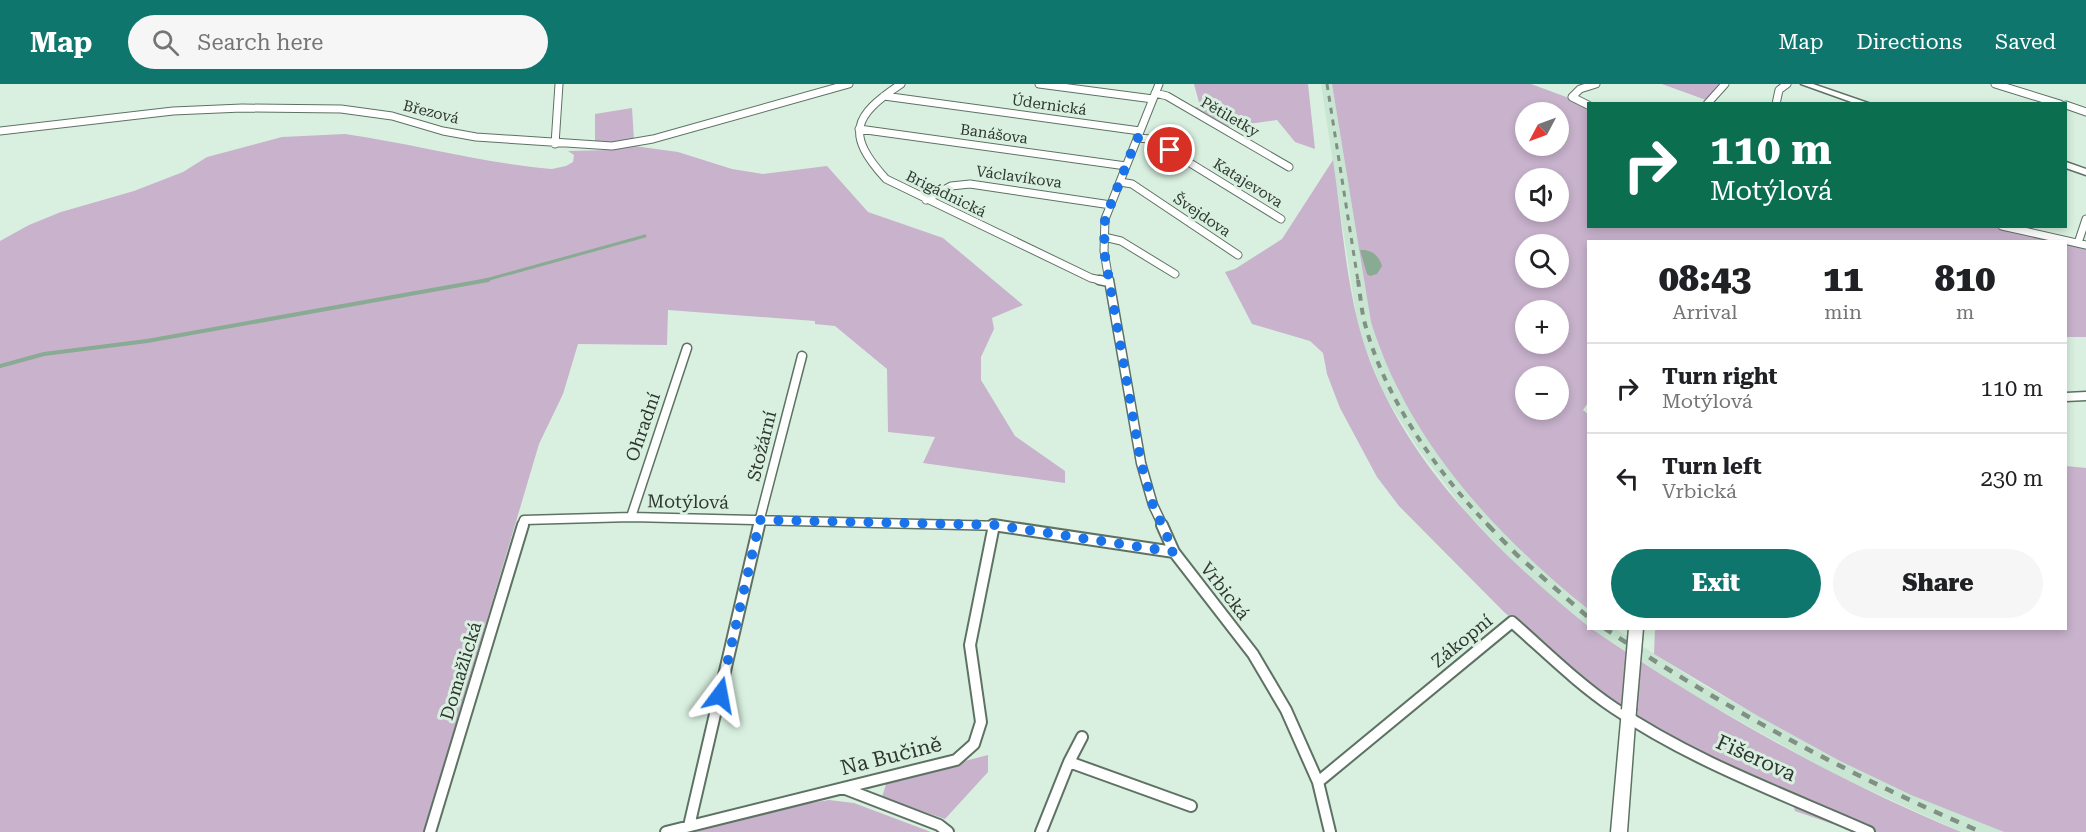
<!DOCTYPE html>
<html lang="en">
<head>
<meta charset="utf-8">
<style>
	:root { --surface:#fff; --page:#f6f6f6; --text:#202124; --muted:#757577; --line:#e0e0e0; --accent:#0f766e }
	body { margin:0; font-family:"Roboto Serif",serif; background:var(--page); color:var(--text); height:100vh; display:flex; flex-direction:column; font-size:22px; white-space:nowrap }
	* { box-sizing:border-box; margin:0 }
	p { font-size:20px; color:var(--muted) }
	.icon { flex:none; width:33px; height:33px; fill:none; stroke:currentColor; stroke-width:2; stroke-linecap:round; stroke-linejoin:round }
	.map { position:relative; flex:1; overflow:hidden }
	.drawer { position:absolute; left:1587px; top:156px; width:480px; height:390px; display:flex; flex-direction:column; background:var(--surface); border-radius:0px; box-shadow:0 3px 9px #0003 }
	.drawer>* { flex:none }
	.guide { position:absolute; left:1587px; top:18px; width:480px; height:126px; border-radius:0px; box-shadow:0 3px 9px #0003; background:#0b6e4f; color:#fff; overflow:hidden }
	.needle { width:39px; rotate:229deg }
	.buttons { position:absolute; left:1515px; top:18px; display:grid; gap:12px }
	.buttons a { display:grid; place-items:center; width:54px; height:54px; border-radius:50%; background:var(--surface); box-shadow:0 3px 9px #0003; font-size:30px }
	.pin { position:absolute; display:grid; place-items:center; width:51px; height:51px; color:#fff; margin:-26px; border:3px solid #fff; border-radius:50%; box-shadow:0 2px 6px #0007 }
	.me { position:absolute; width:66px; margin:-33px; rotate:13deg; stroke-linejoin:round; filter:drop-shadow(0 0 4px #0008) }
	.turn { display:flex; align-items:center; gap:21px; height:126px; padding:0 24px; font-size:27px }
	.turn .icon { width:78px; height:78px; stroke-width:2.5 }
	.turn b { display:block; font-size:42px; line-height:51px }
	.eta { display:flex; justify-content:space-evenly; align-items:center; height:102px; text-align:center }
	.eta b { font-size:36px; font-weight:800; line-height:42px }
	.button { display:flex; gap:12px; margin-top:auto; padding:12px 24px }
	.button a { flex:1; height:69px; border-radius:36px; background:var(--accent); color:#fff; font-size:24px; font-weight:800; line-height:69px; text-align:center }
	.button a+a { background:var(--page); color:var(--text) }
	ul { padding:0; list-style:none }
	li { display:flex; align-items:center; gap:18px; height:90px; padding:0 24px; border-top:2px solid var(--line) }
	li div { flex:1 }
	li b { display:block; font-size:22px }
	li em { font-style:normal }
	header { display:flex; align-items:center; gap:36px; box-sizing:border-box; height:84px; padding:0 30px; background:var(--accent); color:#fff }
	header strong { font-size:28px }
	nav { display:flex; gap:33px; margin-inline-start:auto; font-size:21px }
	.search { width:420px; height:54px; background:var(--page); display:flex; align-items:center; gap:15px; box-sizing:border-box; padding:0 21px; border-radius:33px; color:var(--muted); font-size:22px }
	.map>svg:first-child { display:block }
</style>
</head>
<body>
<header>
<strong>Map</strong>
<div class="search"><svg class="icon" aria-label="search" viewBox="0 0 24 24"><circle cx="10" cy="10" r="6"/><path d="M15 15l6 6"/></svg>Search here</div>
<nav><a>Map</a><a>Directions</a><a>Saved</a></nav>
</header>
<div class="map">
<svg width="2086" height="748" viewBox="0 0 2086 748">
	<rect width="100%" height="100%" fill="#d9f0e0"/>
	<path fill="#c8e6d2" d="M1321,0H1332L1371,238L1379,263L1399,308L1431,360L1480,423L1524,470L1588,525V542L1549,511L1511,475L1466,428L1417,363L1384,310L1365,263L1357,237Z
		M1592,545H1616L1701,600L1840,677L1911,711L2004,748H1961L1836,691L1693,611Z"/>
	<path fill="#c8b2cc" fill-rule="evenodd" d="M1194,0H1308L1315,65L1295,58L1277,36L1225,43L1194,24L1200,22Z
		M1332,0H1531L1588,21V142H1986L2064,157L1588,158V319L1583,326L1588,330V525C1494,450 1407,355 1371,238ZM1526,28H1558V62H1526ZM1526,94H1558V128H1526ZM1526,160H1558V194H1526ZM1526,226H1558V260H1526ZM1526,292H1558V326H1526Z
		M1662,0H1720L1706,16Z
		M632,24L634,56L595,60V30Z
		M345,50C415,60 482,79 552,85L566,82L573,78L574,71L568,67L608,66L634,62L678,68L732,85L763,90L827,82L868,128L943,154L1023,221L992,234L994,245L981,273V296L1015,352L1065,387V399L923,379L935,353L888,348L887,285L835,242L815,240V237L668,226L667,261L578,260L563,310L539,360L424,748H0V157L29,141L61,128L134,107L183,88L207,73L282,53Z
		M1333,76C1341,129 1345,187 1358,239C1389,362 1492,465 1588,542V544L1592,545C1708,624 1831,694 1961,748H1856L1795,727L1789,706L1715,677L1603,613L1504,528L1399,422L1377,393L1340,324L1327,290L1323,269L1310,257L1252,240L1225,188L1235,185L1282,155Z
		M2066,158L2086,164V253H2066Z
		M2066,382L2086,384V748H2004L1911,711L1840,677L1758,632L1654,570L1655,545L2066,544Z
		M988,671V688L945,735L882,713L887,697Z
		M829,716L854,719L931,748H689L787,723Z"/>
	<path fill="#89aa93" d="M1360,166C1372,165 1379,172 1382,182L1377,190L1370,192L1367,190Z"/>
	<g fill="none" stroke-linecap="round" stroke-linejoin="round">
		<path stroke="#89aa93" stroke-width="3" d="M482,197L645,152"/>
		<path stroke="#89aa93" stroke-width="4" d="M0,282L44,270L147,257L488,196"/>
		<g stroke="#5e7264" stroke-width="9">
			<path id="minor-far2" d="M901,0C853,32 845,50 886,95L1091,194L1105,197
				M1039,0L1153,15
				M1995,0L2060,20
				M1155,9L1167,12L1289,83
				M884,12L1140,47
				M1707,20L1725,0
				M1776,20L1779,6L1787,0
				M1588,21L1572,13L1580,5L1596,0
				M2066,21L2086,28
				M859,45L1126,82
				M0,47L173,27L242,24L341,25L392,32L443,47L476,53L612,62L653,55L849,0
				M1137,54L1151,55L1281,135
				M555,60L559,0
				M1120,98L1132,100L1238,171
				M926,116L951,102L970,100L1111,121
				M2002,142L2086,161
				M1104,153L1121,157L1175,190
				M2078,159L2086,135
				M1109,197L1104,167L1105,135L1159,0"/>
		</g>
		<g stroke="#5e7264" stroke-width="11">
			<path id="minor-far1" d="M1099,196L1109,198
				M1109,196L1141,379L1153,421L1163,442
				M631,433L687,264
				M522,442L524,436L631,433L1004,442
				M758,442L802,272"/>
		</g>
		<g stroke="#5e7264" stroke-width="14">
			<path id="minor" d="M993,441L1174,468
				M1162,441L1174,468L1253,570L1286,626L1318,698L1330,748
				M1069,678L1082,653
				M1318,698L1512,538C1545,567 1577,599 1614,624C1692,677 1783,710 1869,748
				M843,704L939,741L948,748
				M689,742L759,441
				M430,748L523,441
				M666,748L956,676L974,660L981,638L970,561L994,441
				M1041,748L1069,678L1191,722"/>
		</g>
		<g stroke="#5e7264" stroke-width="3">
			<path id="tertiary" d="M1801,0H1813L1871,20H1857Z
				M2066,78L2086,85V91L2066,84Z
				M2086,308V316L2066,317V309Z
				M1629,620L1634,622L1636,626L1627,748H1611L1622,626L1624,622Z"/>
		</g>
		<use href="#minor-far2" stroke="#fff" stroke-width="7"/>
		<use href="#minor-far1" stroke="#fff" stroke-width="8"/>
		<use href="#minor" stroke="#fff" stroke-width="10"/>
		<use href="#tertiary" fill="#fff" fill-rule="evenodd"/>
		<path stroke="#819085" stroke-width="3" stroke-dasharray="6 6" stroke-linecap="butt" d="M1327,0L1358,197"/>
		<path stroke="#819085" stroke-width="4" stroke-dasharray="7 7" stroke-linecap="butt" d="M1358,196C1360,209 1361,223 1364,236C1382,310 1437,389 1489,442"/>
		<path stroke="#819085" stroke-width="4.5" stroke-dasharray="9 9" stroke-linecap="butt" d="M1488,441L1517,471L1588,533
			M1604,544C1724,624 1849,691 1981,748"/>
		<g stroke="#5e7264" stroke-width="17" stroke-linecap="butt">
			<path id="tertiary-bridge" d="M1629,626L1636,544"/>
		</g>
		<use href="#tertiary-bridge" stroke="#fff" stroke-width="14"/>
	</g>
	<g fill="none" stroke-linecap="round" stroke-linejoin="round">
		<path stroke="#1a73e8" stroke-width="10" stroke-dasharray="0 18" d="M720,611L760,436L994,441L1174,468L1153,421L1141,379L1104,167L1105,135L1137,54L1151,55L1170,66"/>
	</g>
	<g text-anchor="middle" stroke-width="6" stroke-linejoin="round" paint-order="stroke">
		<g font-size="15" fill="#2e3730" stroke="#d9f0e0">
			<text transform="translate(1049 21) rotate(8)" y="5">Údernická</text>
			<text transform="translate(431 28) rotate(14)" y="5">Březová</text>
			<text transform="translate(1230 33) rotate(30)" y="5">Pětiletky</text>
			<text transform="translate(994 50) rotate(8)" y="5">Banášova</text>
			<text transform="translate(1019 93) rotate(8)" y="5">Václavíkova</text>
			<text transform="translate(1248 99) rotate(32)" y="5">Katajevova</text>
			<text transform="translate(946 110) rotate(26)" y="5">Brigádnická</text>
			<text transform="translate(1202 131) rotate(34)" y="5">Švejdova</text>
		</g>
		<g font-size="18" fill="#2e3730" stroke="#d9f0e0">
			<text transform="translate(643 343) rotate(-71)" y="6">Ohradní</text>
			<text transform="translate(762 362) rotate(-76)" y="6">Stožární</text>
			<text transform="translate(688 418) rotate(1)" y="6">Motýlová</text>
			<text transform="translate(1225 507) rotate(52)" y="6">Vrbická</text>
			<text transform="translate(1462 557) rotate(-39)" y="6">Zákopní</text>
			<text transform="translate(461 587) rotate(-73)" y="6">Domažlická</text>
		</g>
		<g font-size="21" fill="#2e3730" stroke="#d9f0e0">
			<text transform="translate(891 672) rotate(-14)" y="7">Na Bučině</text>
			<text transform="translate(1756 674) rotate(24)" y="7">Fišerova</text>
		</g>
	</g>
</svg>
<div class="buttons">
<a><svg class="needle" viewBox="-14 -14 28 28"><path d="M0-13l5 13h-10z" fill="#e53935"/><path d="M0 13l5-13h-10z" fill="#757577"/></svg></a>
<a><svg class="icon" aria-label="sound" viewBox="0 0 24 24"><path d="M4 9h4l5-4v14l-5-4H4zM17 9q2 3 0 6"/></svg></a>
<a><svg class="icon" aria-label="search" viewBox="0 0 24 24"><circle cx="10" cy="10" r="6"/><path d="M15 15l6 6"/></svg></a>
<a>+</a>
<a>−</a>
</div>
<div class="pin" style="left:1170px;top:66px;background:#d93025"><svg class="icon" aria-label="arrive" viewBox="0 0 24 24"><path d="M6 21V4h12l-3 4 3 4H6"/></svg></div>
<svg class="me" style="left:720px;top:611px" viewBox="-20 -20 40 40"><path d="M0-17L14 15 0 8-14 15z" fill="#1a73e8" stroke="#fff" stroke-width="4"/></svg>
<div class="guide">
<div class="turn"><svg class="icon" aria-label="right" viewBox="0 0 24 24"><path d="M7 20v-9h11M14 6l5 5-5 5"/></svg><div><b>110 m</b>Motýlová</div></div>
</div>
<section class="drawer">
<div class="eta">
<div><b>08:43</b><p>Arrival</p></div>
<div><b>11</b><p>min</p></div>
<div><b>810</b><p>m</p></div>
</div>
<ul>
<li><svg class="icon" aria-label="right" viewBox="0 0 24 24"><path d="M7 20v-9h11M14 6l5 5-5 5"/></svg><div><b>Turn right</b><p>Motýlová</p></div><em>110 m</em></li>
<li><svg class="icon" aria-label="left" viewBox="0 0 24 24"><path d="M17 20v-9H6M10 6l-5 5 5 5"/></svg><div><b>Turn left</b><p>Vrbická</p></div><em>230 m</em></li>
</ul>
<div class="button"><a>Exit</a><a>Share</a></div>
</section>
</div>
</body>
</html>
